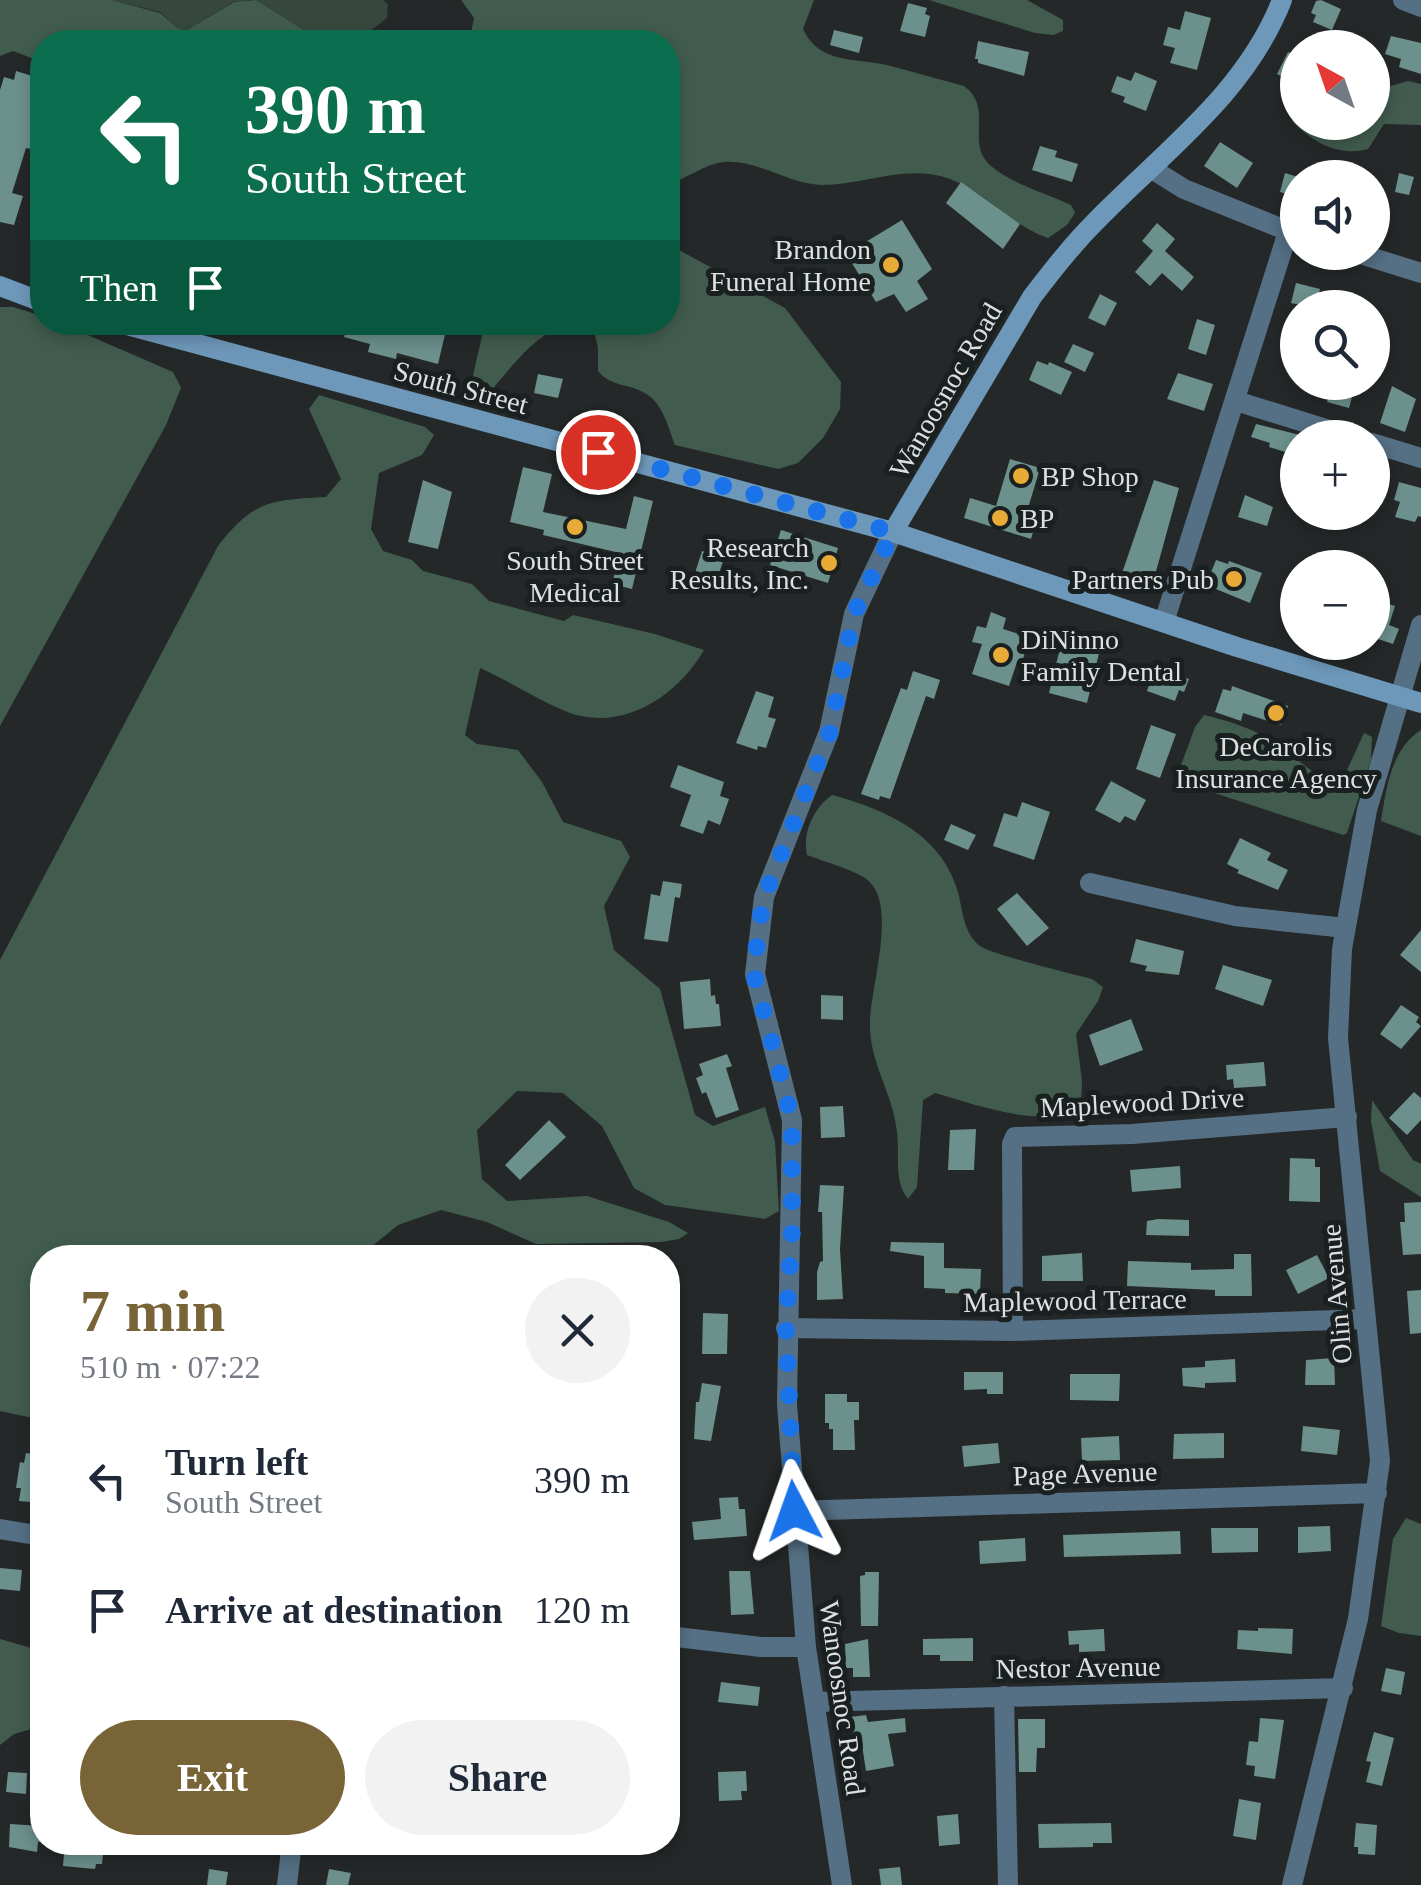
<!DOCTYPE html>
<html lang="en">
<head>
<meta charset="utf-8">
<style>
	:root { --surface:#fff; --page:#f2f2f3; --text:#1f2937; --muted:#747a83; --accent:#796437 }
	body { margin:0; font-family:Georgia,serif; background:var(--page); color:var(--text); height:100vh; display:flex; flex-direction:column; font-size:38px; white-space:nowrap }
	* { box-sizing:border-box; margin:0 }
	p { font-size:32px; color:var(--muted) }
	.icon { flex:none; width:55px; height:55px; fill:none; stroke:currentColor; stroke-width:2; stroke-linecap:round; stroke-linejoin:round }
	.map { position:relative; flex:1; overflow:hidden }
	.details { position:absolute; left:30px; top:1245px; width:650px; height:610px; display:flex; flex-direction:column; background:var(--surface); border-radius:40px; box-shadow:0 5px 15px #0003 }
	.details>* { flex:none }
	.hud { position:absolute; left:30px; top:30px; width:650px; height:305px; border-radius:40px; box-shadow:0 5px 15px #0003; background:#0b6e4f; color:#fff; overflow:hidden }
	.needle { width:65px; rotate:320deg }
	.buttons { position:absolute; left:1280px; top:30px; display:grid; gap:20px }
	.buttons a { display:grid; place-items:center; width:110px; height:110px; border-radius:50%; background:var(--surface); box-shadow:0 5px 15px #0003; font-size:50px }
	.pin { position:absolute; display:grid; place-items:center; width:85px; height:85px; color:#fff; margin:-42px; border:5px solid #fff; border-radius:50%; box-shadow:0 2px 10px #0007 }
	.me { position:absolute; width:110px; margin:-55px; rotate:356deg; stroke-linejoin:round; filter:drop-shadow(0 0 8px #0008) }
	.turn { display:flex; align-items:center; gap:35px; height:210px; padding:0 50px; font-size:45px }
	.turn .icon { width:130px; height:130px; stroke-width:2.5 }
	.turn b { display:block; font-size:70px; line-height:85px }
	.then { display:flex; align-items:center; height:95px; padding:0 50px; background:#0003; gap:20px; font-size:38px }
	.round { display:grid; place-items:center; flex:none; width:105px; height:105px; border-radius:52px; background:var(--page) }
	.head { display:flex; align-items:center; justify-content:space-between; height:170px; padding:0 50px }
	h1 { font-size:60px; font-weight:700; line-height:75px; color:var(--accent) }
	.button { display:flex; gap:20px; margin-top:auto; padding:20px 50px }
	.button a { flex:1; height:115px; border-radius:60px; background:var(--accent); color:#fff; font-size:40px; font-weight:700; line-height:115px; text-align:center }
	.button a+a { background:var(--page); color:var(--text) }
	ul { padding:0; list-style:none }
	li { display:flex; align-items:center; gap:30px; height:130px; padding:0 50px }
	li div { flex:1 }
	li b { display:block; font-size:38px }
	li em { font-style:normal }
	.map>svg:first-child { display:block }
</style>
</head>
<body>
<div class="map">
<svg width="1421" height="1885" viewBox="0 0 1421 1885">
	<rect width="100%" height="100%" fill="#242829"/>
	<path fill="#36473e" d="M112,0H252L233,2L187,30L179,29L160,12Z
		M256,0H383L388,4L387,18L356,42H323Z"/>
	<path fill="#415c4e" d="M0,0H112L160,13L179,29L187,30L234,2L256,0L323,42H42V62L13,51L0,56Z
		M461,0H814L803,29C819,64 855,58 887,65C913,72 938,79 964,86C995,109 964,142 991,166C1012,184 1046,193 1071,205L1075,213L1067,225L1048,238C1011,225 985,192 950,179C907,163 865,185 821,185C789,184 756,159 724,162C704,164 687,179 668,184V42H469L474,18Z
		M929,0H1027L1063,20V31L1053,35L1035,33Z
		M1408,81L1421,84V125L1384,124L1368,149C1338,157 1312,142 1292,121L1297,105L1298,122H1372L1373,91Z
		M668,244L785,308L841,382L840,409L823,438L798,463L778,469L675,445C669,429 663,405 648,395C631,383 612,388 598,371V348L593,326L583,323L668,322Z
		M0,307H13L42,316V322L60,323L173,372L181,388L166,425L0,726Z
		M485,323V322L575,323C535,330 513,367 487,395L478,394L471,384Z
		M319,395L425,427L434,435L422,455L379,473L371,529L383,551L412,560L423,571L472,584L489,601L564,621L573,615L655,634L704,650C677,697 620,734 565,711C536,699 509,681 480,668L465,735L477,744L518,750L542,782L563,822L621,841L630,857L604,906L614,950L660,989L695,1115L713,1126L765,1107L775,1142L779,1211L765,1219L665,1205L634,1188L602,1126L563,1093L517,1091L477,1130L482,1179L507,1201L587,1196L669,1222L688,1233L679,1239L661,1242L536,1244L487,1222L441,1210L398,1225L359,1257L42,1258V1420L0,1411V960L218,546C254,500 271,500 326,497L341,479L309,409Z
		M1204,715C1227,720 1253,729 1273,741C1295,754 1315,782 1342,781L1364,733L1372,737L1371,760L1347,833L1343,835L1193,786L1180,768L1195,727Z
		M1421,730V836L1381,821C1386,789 1391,749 1421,730Z
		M832,795C884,809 940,833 957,889C963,908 962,932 980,946C990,954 1073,974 1092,979L1103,987L1098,1001L1076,1034L1082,1081L1081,1108C1043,1130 974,1104 935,1093L923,1100L917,1187L908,1199C893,1180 900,1155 897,1132C893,1094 871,1065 870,1028C868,991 901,902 865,878C849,868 825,862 807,855C802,832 814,808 832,795Z
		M1372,1100L1413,1160L1421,1164V1197L1380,1171L1371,1121Z
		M1406,1518L1421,1524V1636L1399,1633L1381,1626L1393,1539Z
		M0,1639L42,1651V1726L14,1734L0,1745Z"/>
	<path fill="#6c908c" d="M1321,0L1341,9L1332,30L1313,22L1316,15L1311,13L1316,1Z
		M908,3L927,8L925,14L930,16L925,37L900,31Z
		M1185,11L1211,18L1197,70L1170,63L1175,48L1163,45L1168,27L1180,30Z
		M834,30L863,37L859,53L830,45Z
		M1391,36L1421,43V74L1399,67L1401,59L1385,54Z
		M978,41L1029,52L1024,76L978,63V59H975Z
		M1288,52L1298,56V85L1277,74Z
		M16,71L42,79V115L32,149L26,148L12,193L23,196L14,225L0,222V90L4,77L14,80Z
		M1135,72L1157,81L1146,111L1123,102L1125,97L1111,92L1117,76L1131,81Z
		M1220,142L1253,163L1237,188L1204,166Z
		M1040,146L1057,151L1055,157L1078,164L1072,182L1032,170Z
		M1285,173L1298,177V197L1280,192Z
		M1399,173L1414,177L1409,195L1395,192Z
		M961,182L1020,224L1003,249L946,203Z
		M902,220L932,269L917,281L928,299L906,312L894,294L876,302L850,260L864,251V243Z
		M1157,223L1175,239L1165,251L1194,277L1182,291L1162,273L1150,286L1135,272L1153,251L1142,241Z
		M1296,283L1320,289L1315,308L1291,303Z
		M1100,294L1117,303L1105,326L1088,318Z
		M1197,319L1215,325L1206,355L1188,349Z
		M348,322H433L447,326L438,364L397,353L396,359L368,352L370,344L344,337Z
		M1073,344L1094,353L1085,372L1064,362Z
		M1037,361L1048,365L1049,362L1072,372L1061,395L1029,380Z
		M1178,373L1213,384L1204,411L1167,399Z
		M538,374L563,379L558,398L534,393Z
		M1332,382H1356L1349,408L1327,402Z
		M1392,386L1416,399L1405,432L1380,423Z
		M1256,424L1300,435L1298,438V456L1269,447L1270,443L1251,437Z
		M1010,459L1040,468L1026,515L1037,518L1031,539L964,518L970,498L996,506Z
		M523,467L552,474L543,512L626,529L634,496L653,501L632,589L612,584L620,553L543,535L544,530L510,522Z
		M423,480L452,492L438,549L408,542Z
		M1154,480L1179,488L1152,586L1121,576Z
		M1399,482L1421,488V517L1418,516L1415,522L1395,517L1400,502L1394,500Z
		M1245,495L1273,507L1267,526L1238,517Z
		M781,530L838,548L828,583L770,565Z
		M702,551L724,558L713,592L699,587L703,575L695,573Z
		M1216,560L1228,564L1229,561L1262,573L1250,603L1206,585Z
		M1375,600L1395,606L1389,625L1399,629L1393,644L1372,637Z
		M991,612L1006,618L1003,629L1025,636L1022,647L1026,648L1022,663L1017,662L1009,686L972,674L982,644L972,642L977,626L986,628Z
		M1064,632L1101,645L1087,703L1049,693Z
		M1155,668L1189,679L1184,692L1179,690L1175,701L1147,691Z
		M913,671L940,680L934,699L926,696L890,799L880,796L879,800L861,794L901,688L907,690Z
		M1232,686L1288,706L1281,725L1243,713L1241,721L1215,712L1223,689L1231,691Z
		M756,691L774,697L768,717L776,719L766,748L758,746L757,750L736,743Z
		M1151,725L1176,734L1160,778L1136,769Z
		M678,765L724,782L720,796L729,799L720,825L708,820L703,834L680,826L691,795L670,787Z
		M1111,781L1146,800L1135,821L1125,816L1120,823L1095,810Z
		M1022,802L1050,812L1034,860L993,846L1004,813L1017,817Z
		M951,824L976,835L968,850L944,840Z
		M1240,838L1271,853L1267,860L1288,870L1278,890L1237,873L1239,870L1227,864Z
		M663,881L682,884L680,898L675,897L668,942L644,939L651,894L660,896Z
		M1017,893L1049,928L1027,946L997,909Z
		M1421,930V972L1400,955Z
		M1136,939L1184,951L1179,975L1145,971L1147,966L1130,962Z
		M1223,965L1272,980L1263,1006L1215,989Z
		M710,979L711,996L715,995L716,1004H719L721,1026L684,1029L680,982Z
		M821,995L843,996V1020L821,1019Z
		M1401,1005L1419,1017L1416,1022L1421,1026L1401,1049L1380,1034Z
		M1131,1019L1143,1050L1100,1066L1089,1035Z
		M727,1054L732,1066L726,1068L739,1110L716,1118L706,1092L702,1094L696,1078L703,1075L699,1064Z
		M1264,1062L1266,1086L1234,1088L1233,1079L1227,1080L1226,1065Z
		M1414,1092L1421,1098V1120L1407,1135L1389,1118Z
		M843,1106L845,1137L821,1138L820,1107Z
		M549,1120L566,1137L520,1180L505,1165Z
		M976,1129L974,1170H948L950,1130Z
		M1290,1158L1315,1159V1167H1320V1202L1289,1201Z
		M1180,1166L1181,1188L1132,1192L1130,1170Z
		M820,1185L844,1186L840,1249L843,1299L817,1300V1272L820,1262L823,1261L822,1212H818Z
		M1421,1202V1254L1403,1255L1400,1222H1405L1404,1203Z
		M1158,1219L1189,1220V1236L1146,1235L1147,1221Z
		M891,1242L944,1243V1268L981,1269L980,1294L945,1293V1289L924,1288V1256L890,1251Z
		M1082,1253L1083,1281H1042V1256Z
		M1234,1254H1251L1252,1296H1215V1290L1127,1286L1128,1261L1191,1263V1270L1234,1269Z
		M1317,1255L1329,1278L1298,1294L1286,1270Z
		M1421,1290V1333L1410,1334L1407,1291Z
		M703,1313L728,1314L727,1354H702Z
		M1334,1358L1335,1385H1305L1306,1360Z
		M1235,1359L1236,1382L1205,1383V1388L1183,1386L1182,1368L1205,1367V1361Z
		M964,1372H1003V1394H987V1389L964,1390Z
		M1070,1374H1120L1119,1401L1070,1400Z
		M702,1383L721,1386L711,1441L694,1439L696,1402H699Z
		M825,1394H847V1402H859V1420H854L855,1450H833V1429H829V1423H825Z
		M1303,1426L1340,1430L1337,1455L1301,1451Z
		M1224,1433V1458L1173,1459L1174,1434Z
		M1119,1436L1120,1460L1082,1461L1081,1438Z
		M998,1443L1000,1463L964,1467L962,1446Z
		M26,1453L39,1455L37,1465H42V1492L33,1490L31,1502L19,1501L21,1488H16L20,1462L24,1463Z
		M738,1497L739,1509H745L747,1536L694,1540L692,1522L721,1519L719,1498Z
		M1330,1526L1331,1551L1298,1553V1527Z
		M1211,1528H1258V1552L1212,1553Z
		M1180,1531L1181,1554L1064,1557L1063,1535Z
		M1025,1538L1026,1561L980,1564L979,1541Z
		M0,1568L22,1570L20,1591L0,1589Z
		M729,1571H750L754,1614L731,1615Z
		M865,1572H879L878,1626H861L860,1576L865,1575Z
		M1258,1628L1293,1629L1292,1654L1237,1649L1238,1630L1258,1631Z
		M1104,1629L1105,1651L1079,1652V1644L1069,1645L1068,1631Z
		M973,1638V1661H940V1655H923V1639Z
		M868,1639L870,1677H853V1668H846L845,1644Z
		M1386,1668L1405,1672L1401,1695L1381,1691Z
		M721,1682L760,1687L758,1706L718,1702Z
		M866,1715L868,1722L905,1718L906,1732L888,1734L894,1766L866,1771L860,1732L852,1733L850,1717Z
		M1260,1718L1284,1720L1275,1779L1254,1776L1255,1766L1246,1765L1249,1741L1258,1742Z
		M1018,1719H1045V1748H1037L1036,1772H1019Z
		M1374,1732L1394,1738L1382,1786L1366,1782L1371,1762L1366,1761Z
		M746,1771L747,1791H741L742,1800L719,1801L718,1772Z
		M8,1772L27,1773L26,1794L6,1792Z
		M1239,1799L1261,1803L1256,1840L1233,1836Z
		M958,1814L960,1844L939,1846L937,1816Z
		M1111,1823L1112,1843H1093V1847L1039,1848L1038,1824Z
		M1356,1823L1377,1825L1375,1855L1358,1854V1847H1354Z
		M10,1824L42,1826V1842H38L37,1852L9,1847Z
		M65,1842L104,1844L102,1864H96L95,1869L63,1866Z
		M900,1867L902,1885H881L879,1869Z
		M209,1869L228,1872L226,1885H207Z
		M329,1869L351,1873L348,1885H326Z"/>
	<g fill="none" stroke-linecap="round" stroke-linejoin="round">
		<path stroke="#556f84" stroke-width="20" d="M1403,0L1421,7
			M1152,169L1184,189L1298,235
			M1354,252L1421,273
			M1236,401L1355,438
			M1372,443L1421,458
			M1164,622L1288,232
			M1090,883L1235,916L1345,928
			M786,1328L1013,1331L1366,1319
			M1013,1331L1012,1144L1015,1137L1132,1134L1347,1117
			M794,1511L1377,1493
			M0,1529L42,1536
			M668,1636L761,1647H806
			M1004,1696L1008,1885
			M815,1702L1343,1688
			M287,1885L292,1842
			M842,1885L806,1647L787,1404L792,1120L755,974L764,897L829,732L854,614L893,532
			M1292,1885L1358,1619L1380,1461L1338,1038L1342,949L1367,810L1421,625"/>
		<path stroke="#6e98ba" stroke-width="20" d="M0,286L42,302
			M116,322L893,532L1237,647L1421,703
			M893,532L1032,297C1052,271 1072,245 1096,221C1163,152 1246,93 1282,0"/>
	</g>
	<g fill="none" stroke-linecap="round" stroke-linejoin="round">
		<path stroke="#1a73e8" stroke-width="18" stroke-dasharray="0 32.4" d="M598,452L893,532L854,614L830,732L764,897L758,933L754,974L792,1120V1231L786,1328L794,1511"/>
	</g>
	<g fill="#e8ab37" stroke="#1a1f20" stroke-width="4">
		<circle cx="891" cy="265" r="10"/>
		<circle cx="1021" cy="476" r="10"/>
		<circle cx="1000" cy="518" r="10"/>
		<circle cx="575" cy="527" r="10"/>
		<circle cx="829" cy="563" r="10"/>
		<circle cx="1234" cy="579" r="10"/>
		<circle cx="1001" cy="655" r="10"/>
		<circle cx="1276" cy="713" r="10"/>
	</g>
	<g text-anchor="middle" stroke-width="10" stroke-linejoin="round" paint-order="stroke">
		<g font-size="28" fill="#dde0e1" stroke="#1a1f20" text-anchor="end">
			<text x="871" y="259">Brandon<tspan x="871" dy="32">Funeral Home</tspan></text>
			<text x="1041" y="486" text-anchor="start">BP Shop</text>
			<text x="1020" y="528" text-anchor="start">BP</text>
			<text x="809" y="557">Research<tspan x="809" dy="32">Results, Inc.</tspan></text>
			<text x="575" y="570" text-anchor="middle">South Street<tspan x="575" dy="32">Medical</tspan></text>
			<text x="1214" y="589">Partners Pub</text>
			<text x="1021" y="649" text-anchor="start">DiNinno<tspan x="1021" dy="32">Family Dental</tspan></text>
			<text x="1276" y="756" text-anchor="middle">DeCarolis<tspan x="1276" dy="32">Insurance Agency</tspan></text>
		</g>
		<g font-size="28" fill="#dde0e1" stroke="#1a1f20">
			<text transform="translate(461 387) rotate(15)" y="10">South Street</text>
			<text transform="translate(945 390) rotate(-60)" y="10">Wanoosnoc Road</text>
			<text transform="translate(1142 1102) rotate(-3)" y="10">Maplewood Drive</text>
			<text transform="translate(1336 1294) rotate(-95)" y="10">Olin Avenue</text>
			<text transform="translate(1075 1300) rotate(-1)" y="10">Maplewood Terrace</text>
			<text transform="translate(1085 1473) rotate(-2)" y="10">Page Avenue</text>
			<text transform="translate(1078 1667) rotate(-1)" y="10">Nestor Avenue</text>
			<text transform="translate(843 1698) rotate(82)" y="10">Wanoosnoc Road</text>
		</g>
	</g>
</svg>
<div class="buttons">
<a><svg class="needle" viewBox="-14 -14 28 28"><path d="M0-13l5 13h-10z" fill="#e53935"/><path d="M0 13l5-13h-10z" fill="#747a83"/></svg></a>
<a><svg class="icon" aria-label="sound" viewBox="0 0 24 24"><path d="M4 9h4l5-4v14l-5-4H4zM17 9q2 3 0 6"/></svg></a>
<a><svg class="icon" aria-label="search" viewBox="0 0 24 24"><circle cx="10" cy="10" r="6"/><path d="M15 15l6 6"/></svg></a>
<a>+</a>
<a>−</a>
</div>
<div class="pin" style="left:598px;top:452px;background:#d93025"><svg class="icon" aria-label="arrive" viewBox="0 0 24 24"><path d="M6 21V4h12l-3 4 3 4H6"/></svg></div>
<svg class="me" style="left:794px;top:1511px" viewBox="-20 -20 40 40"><path d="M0-17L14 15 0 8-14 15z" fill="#1a73e8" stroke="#fff" stroke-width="4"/></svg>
<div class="hud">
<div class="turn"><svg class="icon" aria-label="left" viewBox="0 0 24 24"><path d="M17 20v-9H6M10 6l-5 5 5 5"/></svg><div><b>390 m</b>South Street</div></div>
<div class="then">Then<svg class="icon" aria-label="arrive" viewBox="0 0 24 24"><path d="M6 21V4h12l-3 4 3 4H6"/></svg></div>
</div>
<section class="details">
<div class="head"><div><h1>7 min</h1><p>510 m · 07:22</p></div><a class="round"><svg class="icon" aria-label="close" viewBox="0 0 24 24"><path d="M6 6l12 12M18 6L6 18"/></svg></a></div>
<ul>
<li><svg class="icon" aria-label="left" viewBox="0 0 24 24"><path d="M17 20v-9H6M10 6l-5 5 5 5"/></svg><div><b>Turn left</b><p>South Street</p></div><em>390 m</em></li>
<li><svg class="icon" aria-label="arrive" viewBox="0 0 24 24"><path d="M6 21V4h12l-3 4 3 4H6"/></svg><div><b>Arrive at destination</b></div><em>120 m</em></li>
</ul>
<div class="button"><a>Exit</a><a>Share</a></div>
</section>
</div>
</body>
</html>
